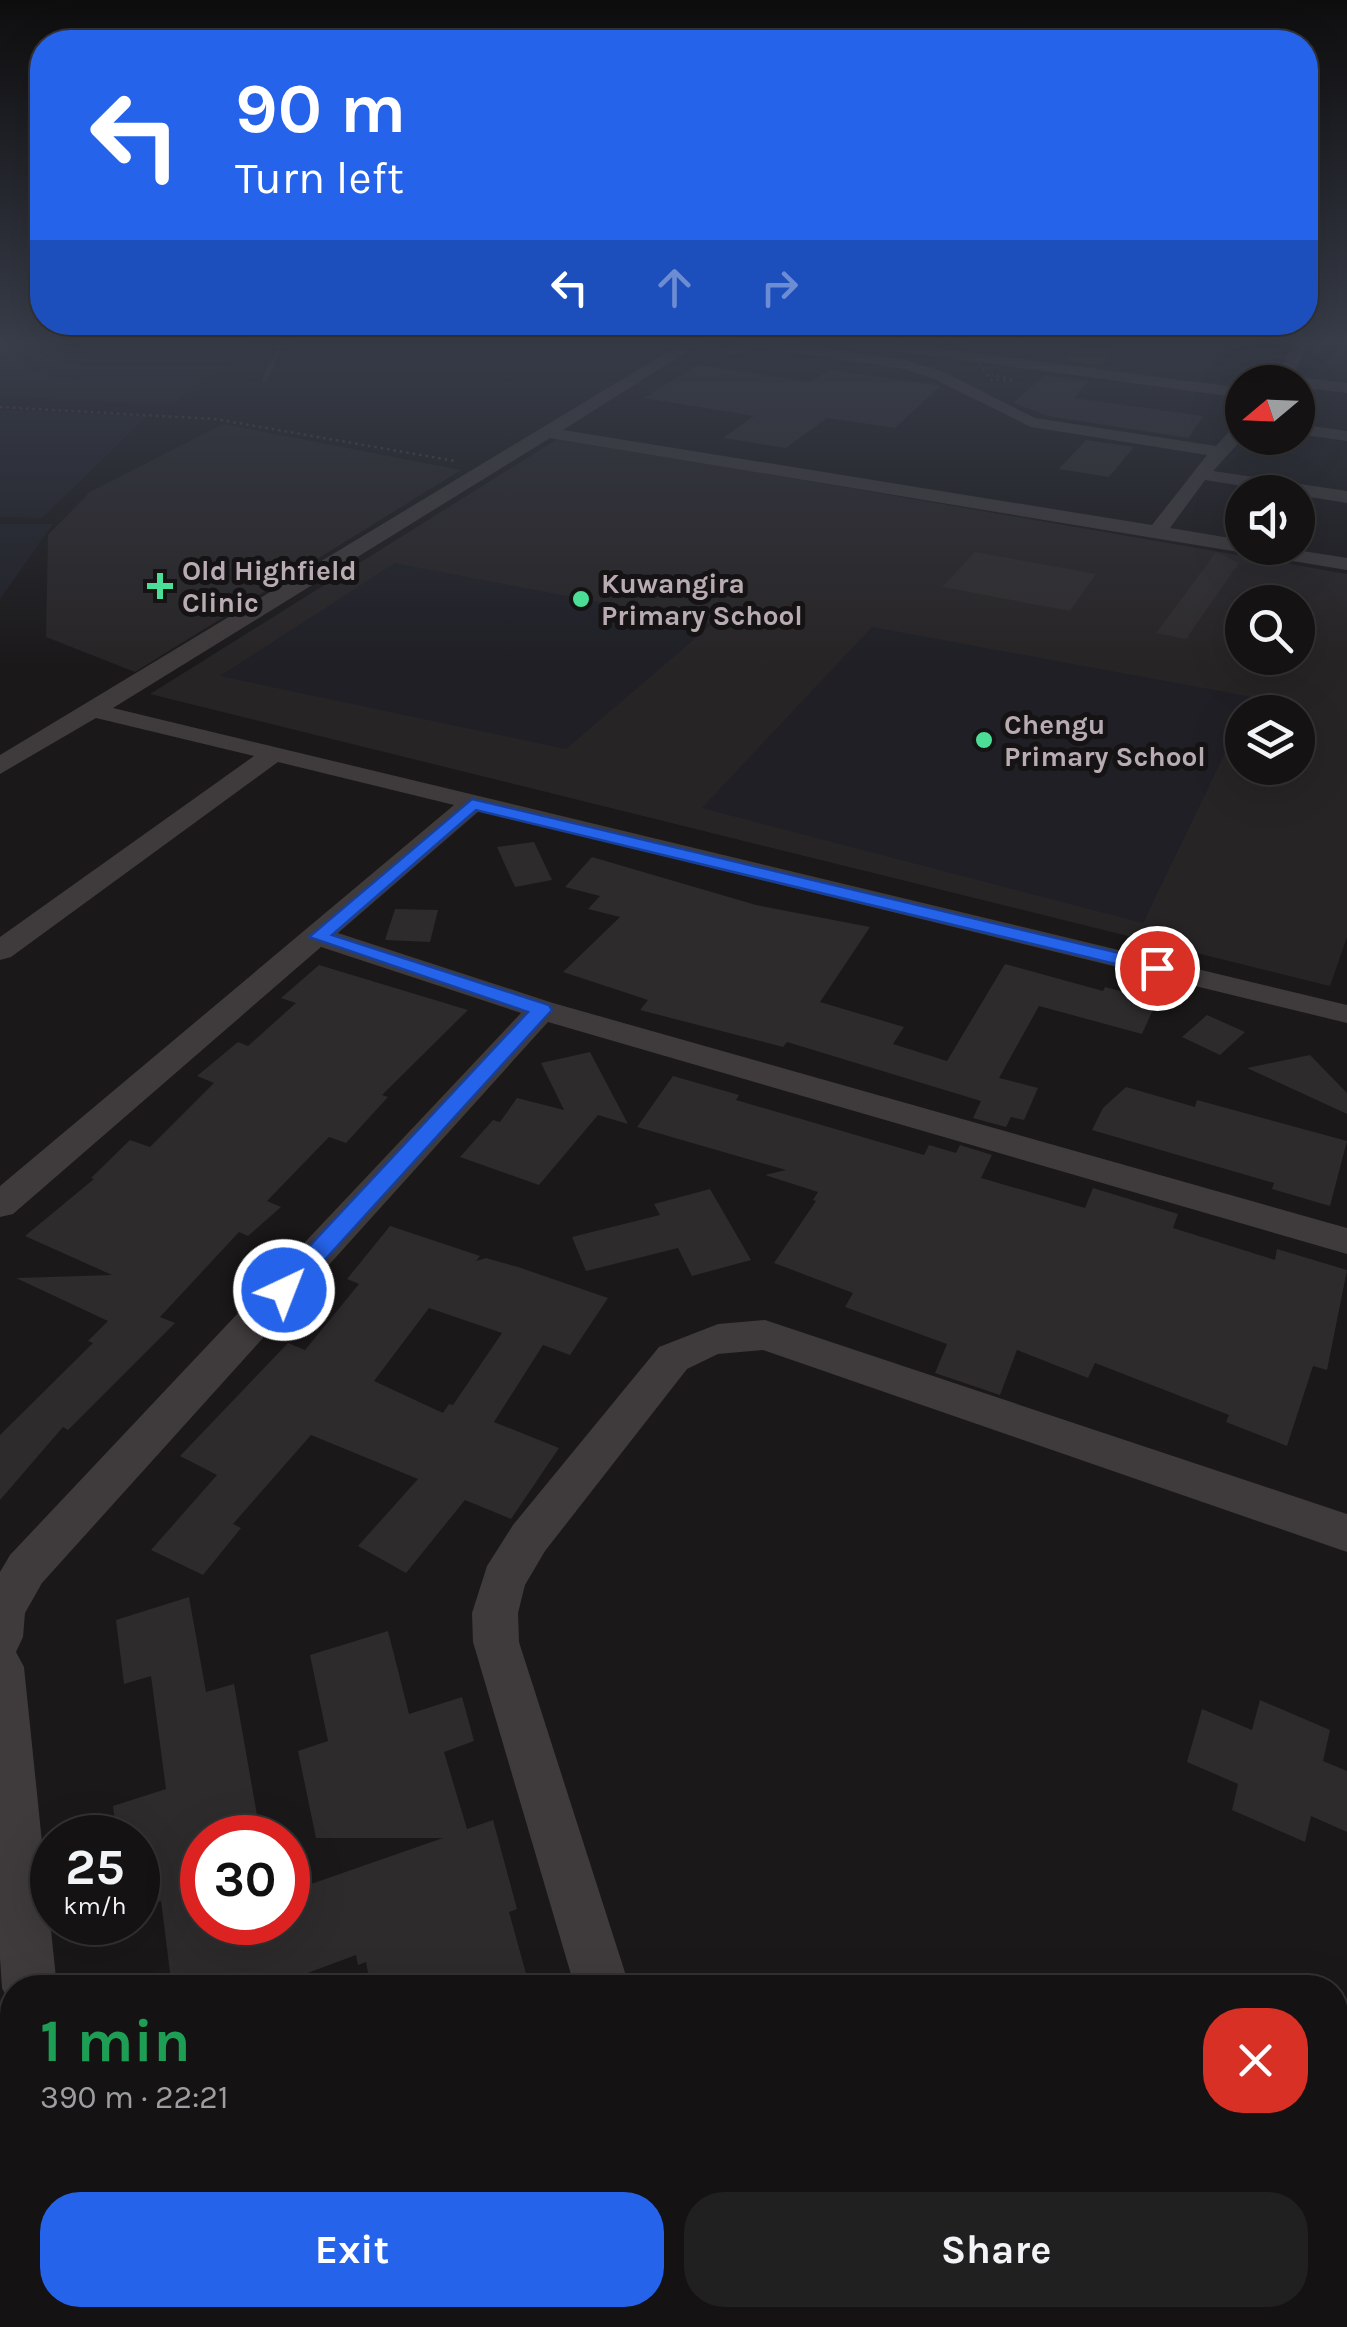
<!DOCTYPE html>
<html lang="en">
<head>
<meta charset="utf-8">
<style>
	:root { --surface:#141213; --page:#212021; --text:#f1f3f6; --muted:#9d9ea0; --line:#333233; --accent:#2563eb }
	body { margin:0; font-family:Karla,sans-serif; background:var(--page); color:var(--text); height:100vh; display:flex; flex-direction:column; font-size:38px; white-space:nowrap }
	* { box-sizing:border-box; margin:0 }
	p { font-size:32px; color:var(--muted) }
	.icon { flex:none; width:55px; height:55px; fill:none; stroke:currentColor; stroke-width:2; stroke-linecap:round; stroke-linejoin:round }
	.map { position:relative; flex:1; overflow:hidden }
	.panel { position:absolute; left:0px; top:1975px; width:1348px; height:352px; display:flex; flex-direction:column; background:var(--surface); border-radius:40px 40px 0 0; box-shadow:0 10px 40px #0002,0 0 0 2px var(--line) }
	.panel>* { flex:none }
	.top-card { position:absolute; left:30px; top:30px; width:1288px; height:305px; border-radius:40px; box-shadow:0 10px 40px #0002,0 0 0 2px var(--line); background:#2563eb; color:#fff; overflow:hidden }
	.needle { width:65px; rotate:251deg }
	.buttons { position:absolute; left:1225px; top:365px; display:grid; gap:20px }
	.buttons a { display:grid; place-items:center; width:90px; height:90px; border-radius:50%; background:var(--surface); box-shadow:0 10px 40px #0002,0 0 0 2px var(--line); font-size:50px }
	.speed { position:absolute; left:30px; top:1815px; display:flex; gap:20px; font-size:50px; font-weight:700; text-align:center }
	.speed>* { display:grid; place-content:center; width:130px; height:130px; border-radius:50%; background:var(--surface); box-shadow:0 10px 40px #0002,0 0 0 2px var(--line); line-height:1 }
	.speed small { font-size:25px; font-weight:400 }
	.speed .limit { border:15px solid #d22; background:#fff; color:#111 }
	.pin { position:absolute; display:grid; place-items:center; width:85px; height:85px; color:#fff; margin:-42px; border:5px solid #fff; border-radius:50%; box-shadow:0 2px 10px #0007 }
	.me { position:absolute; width:110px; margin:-55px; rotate:43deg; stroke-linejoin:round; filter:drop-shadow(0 0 8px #0008) }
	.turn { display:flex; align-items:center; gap:35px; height:210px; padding:0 40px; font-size:45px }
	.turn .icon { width:130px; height:130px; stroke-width:2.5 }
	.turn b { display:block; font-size:70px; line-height:85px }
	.lanes { display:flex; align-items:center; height:95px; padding:0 40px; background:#0003; justify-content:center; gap:50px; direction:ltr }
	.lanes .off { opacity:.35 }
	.round { display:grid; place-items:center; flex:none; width:105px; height:105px; border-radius:40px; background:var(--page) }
	.summary { display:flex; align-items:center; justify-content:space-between; height:170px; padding:0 40px }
	h1 { font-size:60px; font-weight:700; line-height:75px; color:#1e9e55 }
	.primary-button { display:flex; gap:20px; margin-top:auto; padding:20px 40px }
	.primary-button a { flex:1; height:115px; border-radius:40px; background:var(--accent); color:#fff; font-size:40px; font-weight:700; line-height:115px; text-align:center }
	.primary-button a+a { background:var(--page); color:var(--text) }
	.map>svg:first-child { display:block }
</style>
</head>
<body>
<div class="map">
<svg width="1347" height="2327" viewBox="0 0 1347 2327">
	<rect width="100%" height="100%" fill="#1a1819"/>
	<path fill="#272425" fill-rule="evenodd" d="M223,424L461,470L135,672L46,637L48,535L90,492Z
		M559,438L1347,574V937L1330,986L150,694ZM1242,602H1298V658H1242ZM1242,712H1298V768H1242Z"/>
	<path fill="#1f1f25" d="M0,342H252L172,405L0,396Z
		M0,410L147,416L42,518L0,517Z
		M0,524H53L0,599Z
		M395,563L712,624L566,749L220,676Z
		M872,627L1252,697L1143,923L702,808Z"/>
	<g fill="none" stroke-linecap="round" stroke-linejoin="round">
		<path stroke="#3d3039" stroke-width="5" d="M265,379L280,348L289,342"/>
	</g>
	<path fill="#2e2b2c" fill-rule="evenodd" d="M1078,345L1114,350L1101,366L1061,360Z
		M698,365L810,382L829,370L940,386L895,428L827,418L786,448L723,438L754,416L644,398Z
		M1045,375L1088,381L1074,398L1204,416L1188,438L1048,416L1013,403Z
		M1086,440L1134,447L1109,477L1059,469Z
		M975,552L1096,574L1070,611L942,587Z
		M1216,552L1239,563L1186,639L1156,633Z
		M534,842L552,880L515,887L497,847Z
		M592,857L756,905L870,927L820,1002L904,1027L893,1044L947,1061L1005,964L1103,991L1105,987L1157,1001L1142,1034L1039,1006L999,1078L1038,1088L1024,1120L1011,1117L1006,1127L973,1118L981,1101L787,1042L783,1047L640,1010L648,1000L563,972L620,917L588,909L600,896L565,887Z
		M395,909L438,910L430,942L385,940Z
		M319,965L468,1010L382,1095L388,1097L346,1143L329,1137L267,1201L281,1207L248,1236L239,1232L160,1317L175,1323L68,1430L63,1427L0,1500V1435L93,1343L88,1341L108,1321L16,1278L112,1275L25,1236L94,1179L91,1178L130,1140L150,1147L214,1083L197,1076L238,1042L248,1046L296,1003L281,998Z
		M1207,1015L1245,1032L1220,1055L1182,1037Z
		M590,1052L628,1124L598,1115L539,1185L460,1157L493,1120L500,1122L517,1098L564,1110L541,1063Z
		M1310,1055L1347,1093V1114L1247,1068Z
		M673,1076L739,1095L736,1100L924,1155L929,1145L956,1153L960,1145L992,1155L981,1178L1085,1208L1093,1188L1178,1214L1173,1228L1275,1260L1277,1249L1347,1270L1327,1370L1313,1366L1287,1446L1226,1422L1229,1415L1095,1363L1088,1378L1017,1350L1000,1395L935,1373L947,1344L845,1307L853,1293L774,1263L816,1201L813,1200L818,1192L765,1175L786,1170L637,1127Z
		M1126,1087L1195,1107L1197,1100L1347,1141L1330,1206L1272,1189L1274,1183L1092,1130L1103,1108Z
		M710,1189L751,1260L692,1276L678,1248L586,1271L572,1237L660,1215L654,1204Z
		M390,1226L480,1256L476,1261L486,1258L518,1267L608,1298L570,1355L543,1345L494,1422L559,1448L511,1519L465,1500L406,1573L358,1546L418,1479L311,1435L233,1524L241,1528L203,1575L151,1550L217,1475L180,1456L288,1343L305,1350L359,1284L347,1279ZM429,1308L502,1333L453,1405L449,1404L443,1413L374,1381Z
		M189,1597L206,1692L234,1684L261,1838H202V1922H288V1892L443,1838H316L298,1751L328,1741L310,1655L388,1631L409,1714L462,1697L474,1741L444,1752L467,1829L493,1820L517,1909L509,1912L530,1988H371L366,1962L358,1965L356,1955L267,1988H172L161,1901L138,1909V1838H117L113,1806L166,1789L151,1676L124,1684L116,1620Z
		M1260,1700L1330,1730L1323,1761L1347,1771V1832L1311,1816L1305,1842L1232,1810L1238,1784L1187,1762L1202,1709L1252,1730Z"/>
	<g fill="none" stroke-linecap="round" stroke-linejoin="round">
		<path stroke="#454042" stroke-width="2.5" stroke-dasharray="2.5 4" stroke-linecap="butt" d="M0,407L215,419L455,461"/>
		<path fill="#3f3a3b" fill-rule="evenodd" d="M684,342H702L563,430L1152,525L1207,455L1031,427L932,378L904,369L768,349H750L732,356L724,351L739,342H785L906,360L944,372L1035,418L1216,446L1236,424L1242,423L1243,438L1213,471L1347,491V503L1205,480L1170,528L1242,540V548H1284L1347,558V570L550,438L113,708L1347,1005V1023L479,811L338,933L553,1003L1347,1228V1254L548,1022L42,1583L25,1613L23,1637L16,1652L24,1667L57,1988H12V2008L2,1988L0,1958V1572L10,1555L521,1013L321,947L13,1214L0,1217V1186L454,805L278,762L11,957L0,960V937L254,756L96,718L0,774V755Z
			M1295,342H1310L1292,376L1347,383V393L1298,387V382H1273Z
			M901,343L1242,388V398L896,351V345Z
			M1298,424L1347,431V441L1298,434Z
			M765,1320L1347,1514V1552L763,1350L718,1354L687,1369L545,1551L525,1585L518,1613L519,1642L630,1988H575L473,1642L472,1613L487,1566L513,1525L659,1347L718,1324Z
			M29,2315H93L94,2327H30Z
			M672,2315H736L739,2327H675Z"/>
		<path stroke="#454042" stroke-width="2.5" stroke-dasharray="2.5 4" stroke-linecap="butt" d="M943,342V347L960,346
			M956,342L963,344L991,380H1014L992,375"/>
	</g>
	<linearGradient id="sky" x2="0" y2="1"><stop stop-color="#0e0d0e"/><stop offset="0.51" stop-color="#383d49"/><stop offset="1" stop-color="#383d49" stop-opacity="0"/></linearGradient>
	<rect width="1347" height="668" fill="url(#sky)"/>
	<path fill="#2563eb" stroke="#184099" stroke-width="2.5" d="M472,799L1157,962L1167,968L1157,974L476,810L332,935L549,1005L552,1010L292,1296H275L271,1290L275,1283L528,1012L309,937Z"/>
	<g fill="#4cde96" stroke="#151314" stroke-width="4">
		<path d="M155 571h10v10h10v10h-10v10h-10v-10h-10v-10h10z"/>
		<circle cx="581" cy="599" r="10"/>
		<circle cx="984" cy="740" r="10"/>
	</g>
	<g text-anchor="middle" stroke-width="10" stroke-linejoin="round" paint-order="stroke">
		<g font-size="28" font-weight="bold" fill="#b8acb2" stroke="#151314" text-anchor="start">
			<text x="182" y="580">Old Highfield<tspan x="182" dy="32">Clinic</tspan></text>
			<text x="601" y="593">Kuwangira<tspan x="601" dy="32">Primary School</tspan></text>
			<text x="1004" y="734">Chengu<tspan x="1004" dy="32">Primary School</tspan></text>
		</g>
	</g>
</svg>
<div class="buttons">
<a><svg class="needle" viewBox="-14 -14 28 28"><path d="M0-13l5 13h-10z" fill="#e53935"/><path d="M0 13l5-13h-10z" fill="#9d9ea0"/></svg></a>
<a><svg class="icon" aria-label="sound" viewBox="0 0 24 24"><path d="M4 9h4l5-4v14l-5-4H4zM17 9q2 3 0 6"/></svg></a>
<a><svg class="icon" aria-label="search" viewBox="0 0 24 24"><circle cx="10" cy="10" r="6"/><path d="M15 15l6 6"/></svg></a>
<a><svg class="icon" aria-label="layers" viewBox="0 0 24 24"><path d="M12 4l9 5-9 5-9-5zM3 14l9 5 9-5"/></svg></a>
</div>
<div class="speed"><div>25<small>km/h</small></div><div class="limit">30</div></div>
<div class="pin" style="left:1157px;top:968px;background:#d93025"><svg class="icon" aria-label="arrive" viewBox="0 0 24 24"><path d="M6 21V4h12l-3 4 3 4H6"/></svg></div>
<svg class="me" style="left:284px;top:1290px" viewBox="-20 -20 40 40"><circle r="17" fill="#2563eb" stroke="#fff" stroke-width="3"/><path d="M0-11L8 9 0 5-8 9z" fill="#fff"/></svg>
<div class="top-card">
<div class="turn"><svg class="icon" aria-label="left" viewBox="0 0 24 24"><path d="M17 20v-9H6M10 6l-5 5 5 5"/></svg><div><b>90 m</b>Turn left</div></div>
<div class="lanes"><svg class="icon" aria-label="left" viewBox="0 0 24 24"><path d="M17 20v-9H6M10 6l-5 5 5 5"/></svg><svg class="icon off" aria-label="ahead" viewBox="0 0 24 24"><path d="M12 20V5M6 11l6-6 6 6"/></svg><svg class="icon off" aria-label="right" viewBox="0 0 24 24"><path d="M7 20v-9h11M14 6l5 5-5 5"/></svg></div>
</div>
<section class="panel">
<div class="summary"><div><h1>1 min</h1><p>390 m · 22:21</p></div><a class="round" style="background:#d93025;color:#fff"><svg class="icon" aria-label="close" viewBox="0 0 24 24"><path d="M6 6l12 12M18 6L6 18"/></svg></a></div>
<div class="primary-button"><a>Exit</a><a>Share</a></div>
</section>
</div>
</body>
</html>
